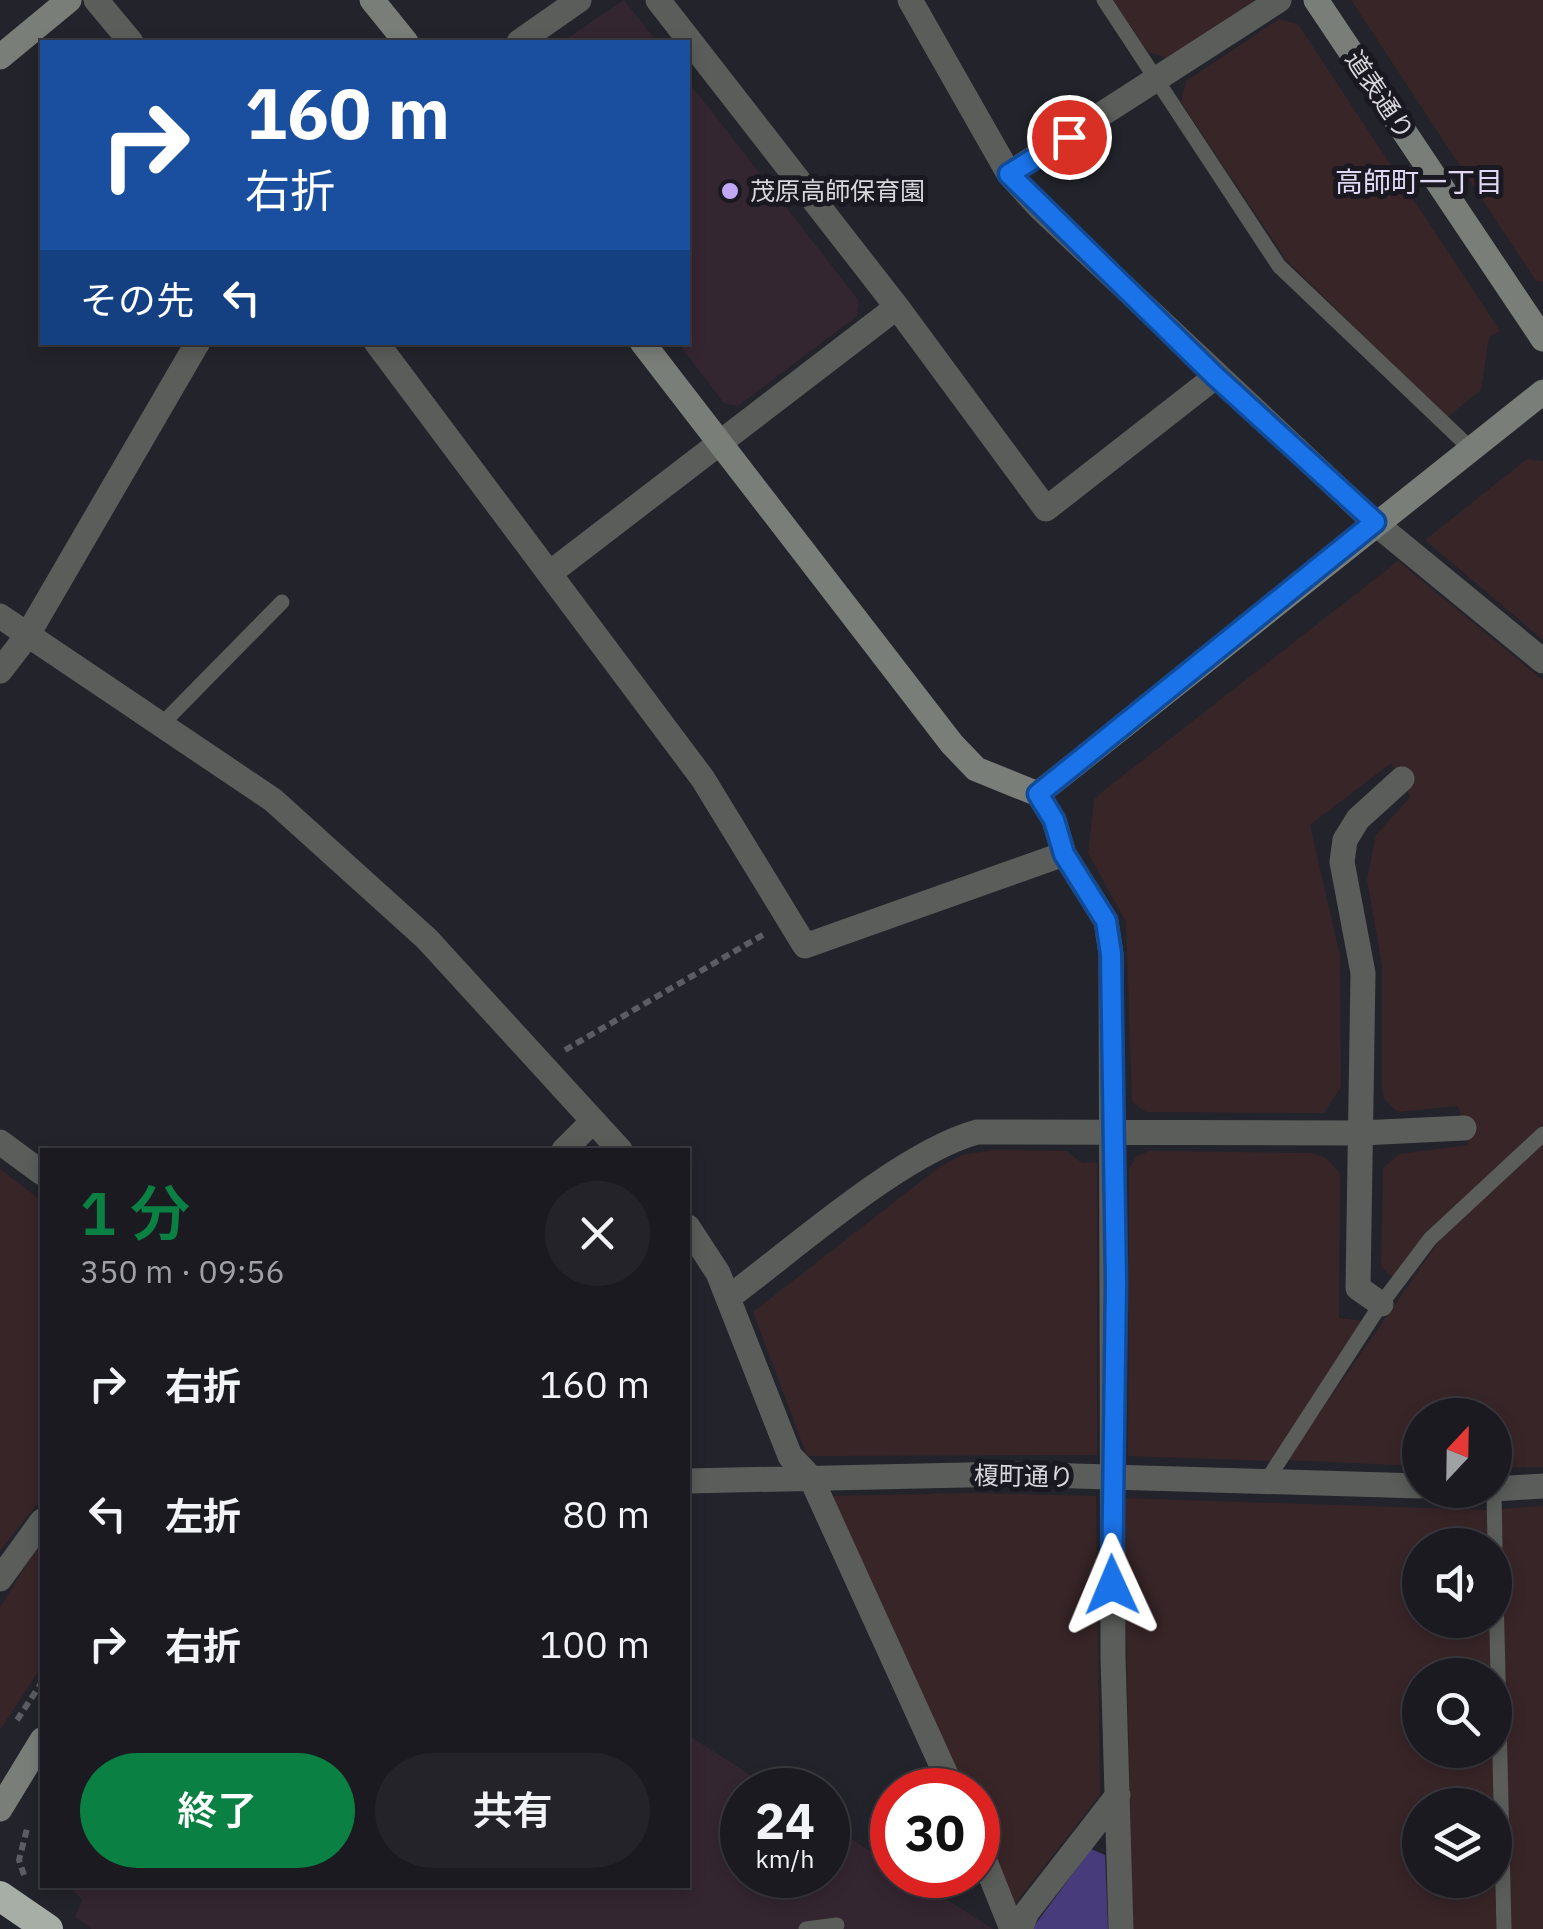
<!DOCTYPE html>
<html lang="ja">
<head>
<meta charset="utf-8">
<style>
	:root { --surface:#1a1a20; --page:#232329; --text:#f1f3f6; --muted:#9fa1a5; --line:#38383e; --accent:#0b8043 }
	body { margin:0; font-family:"IBM Plex Sans","Noto Sans JP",sans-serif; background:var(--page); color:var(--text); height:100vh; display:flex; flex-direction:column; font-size:38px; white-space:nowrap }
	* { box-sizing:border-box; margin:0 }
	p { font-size:32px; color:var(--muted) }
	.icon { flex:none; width:55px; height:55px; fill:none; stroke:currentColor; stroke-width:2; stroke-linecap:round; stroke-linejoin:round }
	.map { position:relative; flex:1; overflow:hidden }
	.sheet { position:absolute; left:40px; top:1148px; width:650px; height:740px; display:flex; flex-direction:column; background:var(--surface); border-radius:0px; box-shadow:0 5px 15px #0003,0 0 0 2px var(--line) }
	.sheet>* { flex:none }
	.hud { position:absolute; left:40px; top:40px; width:650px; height:305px; border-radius:0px; box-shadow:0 5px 15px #0003,0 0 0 2px var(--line); background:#1a4fa0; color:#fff; overflow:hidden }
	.needle { width:65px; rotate:22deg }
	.buttons { position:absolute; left:1402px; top:1398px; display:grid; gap:20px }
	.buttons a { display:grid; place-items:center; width:110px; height:110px; border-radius:50%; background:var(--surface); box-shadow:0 5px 15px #0003,0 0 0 2px var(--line); font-size:50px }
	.speed { position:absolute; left:720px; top:1768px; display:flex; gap:20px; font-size:50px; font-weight:700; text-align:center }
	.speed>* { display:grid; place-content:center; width:130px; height:130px; border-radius:50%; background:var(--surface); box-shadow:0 5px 15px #0003,0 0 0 2px var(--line); line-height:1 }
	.speed small { font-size:25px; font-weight:400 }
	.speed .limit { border:15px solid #d22; background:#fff; color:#111 }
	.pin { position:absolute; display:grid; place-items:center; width:85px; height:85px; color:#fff; margin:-42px; border:5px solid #fff; border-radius:50%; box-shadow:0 2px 10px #0007 }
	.me { position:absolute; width:110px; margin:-55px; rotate:359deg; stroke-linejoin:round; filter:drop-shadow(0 0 8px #0008) }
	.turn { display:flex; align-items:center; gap:35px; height:210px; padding:0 40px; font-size:45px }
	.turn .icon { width:130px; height:130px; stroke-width:2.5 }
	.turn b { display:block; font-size:70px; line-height:85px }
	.then { display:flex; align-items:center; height:95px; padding:0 40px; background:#0003; gap:20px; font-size:38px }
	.round { display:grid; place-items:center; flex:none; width:105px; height:105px; border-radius:52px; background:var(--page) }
	.head { display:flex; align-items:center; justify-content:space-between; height:170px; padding:0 40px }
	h1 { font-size:60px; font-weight:600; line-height:75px; color:var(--accent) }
	.button { display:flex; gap:20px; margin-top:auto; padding:20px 40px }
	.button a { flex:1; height:115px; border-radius:60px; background:var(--accent); color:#fff; font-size:40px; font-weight:600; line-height:115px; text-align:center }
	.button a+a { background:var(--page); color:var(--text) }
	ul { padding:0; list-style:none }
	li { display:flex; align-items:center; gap:30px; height:130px; padding:0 40px }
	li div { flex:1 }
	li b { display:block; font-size:38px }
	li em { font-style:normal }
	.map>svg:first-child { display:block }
</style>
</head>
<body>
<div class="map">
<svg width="1543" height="1929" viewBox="0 0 1543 1929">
	<rect width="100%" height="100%" fill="#23232b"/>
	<path fill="#382528" d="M1113,0H1255L1167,58L1148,52Z
		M1351,0H1543V282L1536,281Z
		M1279,19L1298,24L1500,331L1489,337L1481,390L1447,417L1287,261L1181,102L1186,81Z
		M1527,459L1543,461V640L1425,540Z
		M1398,561L1543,680V1124L1422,1237L1393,1277L1381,1267L1383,1168L1399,1154L1469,1145L1458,1106L1398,1112L1384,1099L1382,1089V966L1367,880L1376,835L1410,797L1391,763L1310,825L1340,956L1341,1087L1324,1113L1146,1112L1132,1102L1126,922L1088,853L1094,800L1102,792Z
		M1543,1144V1467L1495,1468V1415H1420V1466L1287,1460L1441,1238Z
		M994,1150L1067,1151L1082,1163L1097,1162V1455L807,1456L753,1312L938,1168L962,1155Z
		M1149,1151L1311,1153L1326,1158L1340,1173L1339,1318L1365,1321L1273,1461L1128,1456L1129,1169L1136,1157Z
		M0,1169L42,1201V1498L0,1551Z
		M970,1493L1096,1496L1100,1795L1015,1904L978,1822V1790H962L829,1496Z
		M1123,1498L1487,1510L1488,1545H1420V1620H1489L1491,1675H1420V1750H1493L1494,1805H1420V1880H1495V1829L1498,1929H1133Z
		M1543,1506V1929H1511L1500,1509Z
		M42,1540V1666L0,1730V1607Z"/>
	<path fill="#342631" d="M624,0L657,42H562Z
		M688,81L859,301L857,316L738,406L724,403L678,343L688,342Z
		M688,1735L774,1790H742V1875H828V1824L892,1865V1875H908L993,1929H92L75,1917L82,1900L69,1885H688Z"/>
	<path fill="#473b7c" d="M1091,1849L1105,1855L1108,1929H1032Z"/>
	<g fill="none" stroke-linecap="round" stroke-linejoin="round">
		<path stroke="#5c5c63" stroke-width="6" stroke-dasharray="8 5" stroke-linecap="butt" d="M565,1050L766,933
			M17,1720L42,1682
			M24,1875L19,1860L28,1825"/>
		<path stroke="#5a5d5a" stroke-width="15" d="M1104,0L1279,266L1469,447
			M161,725L282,602
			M1267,1480L1381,1304L1430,1239L1543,1134
			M1494,1490L1495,1545
			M1495,1549L1504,1929
			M806,1929L837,1925"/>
		<path stroke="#5a5d5a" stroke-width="25" d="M96,0L131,42
			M658,0L897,307L1046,509L1215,377
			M910,0L1009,174L1041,209L1375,523L1543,661
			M519,42L579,0
			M1009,174L1279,0
			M376,342L703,779L805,946L1064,854
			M550,573L897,307
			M0,616L273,800L427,939L620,1150
			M0,671L27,636L198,342
			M1038,794L1054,820L1064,854L1106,921L1111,954L1113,1657L1121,1929
			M0,1142L42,1173
			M564,1150L593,1121
			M688,1227L718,1273L790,1456L811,1478L953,1790
			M728,1298C794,1249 901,1153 977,1132L1361,1133L1464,1128
			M1381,1304L1358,1288L1363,973L1342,862L1345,840L1358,819L1402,779
			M688,1481L1011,1474L1420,1486
			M1495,1489L1543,1486
			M0,1579L42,1521
			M978,1844L1012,1929
			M1020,1929L1027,1912L1118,1795"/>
		<path stroke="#797e79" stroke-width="25" d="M372,0L406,42
			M1316,0L1543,339
			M0,57L69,0
			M642,342L952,744L976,769L1038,794L1543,392
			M0,1809L42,1740"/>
		<path stroke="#a6aea5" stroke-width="30" d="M0,1896L48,1929"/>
	</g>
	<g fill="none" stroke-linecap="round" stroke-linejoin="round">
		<g stroke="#114b97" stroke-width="25">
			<path id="route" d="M1069,137L1009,174L1215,376L1375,522L1038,794L1054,820L1064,854L1106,921L1111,954L1116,1283L1112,1585"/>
		</g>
		<use href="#route" stroke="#1a73e8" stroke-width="18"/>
	</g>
	<circle fill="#c0a8f4" stroke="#1a1921" stroke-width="4" cx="730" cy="191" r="10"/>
	<g text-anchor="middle" stroke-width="10" stroke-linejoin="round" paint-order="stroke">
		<g font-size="25" fill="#d7d7dc" stroke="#1a1921">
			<text transform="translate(1380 95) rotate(56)" y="9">道表通り</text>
			<text transform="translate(1024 1476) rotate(1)" y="9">榎町通り</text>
		</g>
		<g font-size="25" fill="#d7d7dc" stroke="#1a1921" text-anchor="start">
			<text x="750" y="200">茂原高師保育園</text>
		</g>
		<g font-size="28" fill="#e0d8f5" stroke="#1a1921">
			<text x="1419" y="192">高師町一丁目</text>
		</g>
	</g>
</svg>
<div class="buttons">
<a><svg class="needle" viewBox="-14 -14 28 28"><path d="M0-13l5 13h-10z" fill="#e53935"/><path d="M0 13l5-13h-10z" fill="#9fa1a5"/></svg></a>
<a><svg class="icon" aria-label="sound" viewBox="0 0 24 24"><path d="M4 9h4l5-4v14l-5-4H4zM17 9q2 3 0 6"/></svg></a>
<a><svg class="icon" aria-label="search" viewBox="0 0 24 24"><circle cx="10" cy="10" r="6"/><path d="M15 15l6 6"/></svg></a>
<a><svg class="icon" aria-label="layers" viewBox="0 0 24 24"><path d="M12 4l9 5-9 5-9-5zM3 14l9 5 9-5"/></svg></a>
</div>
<div class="speed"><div>24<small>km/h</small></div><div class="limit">30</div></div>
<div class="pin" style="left:1069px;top:137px;background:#d93025"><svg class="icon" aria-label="arrive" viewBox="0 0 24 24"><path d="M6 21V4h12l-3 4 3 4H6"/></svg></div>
<svg class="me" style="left:1112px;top:1585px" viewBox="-20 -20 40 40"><path d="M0-17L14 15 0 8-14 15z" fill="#1a73e8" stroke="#fff" stroke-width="4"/></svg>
<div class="hud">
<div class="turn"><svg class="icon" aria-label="right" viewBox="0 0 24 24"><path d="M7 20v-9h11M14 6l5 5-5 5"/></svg><div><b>160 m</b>右折</div></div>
<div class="then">その先<svg class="icon" aria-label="left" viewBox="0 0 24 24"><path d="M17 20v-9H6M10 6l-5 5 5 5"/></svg></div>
</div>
<section class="sheet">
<div class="head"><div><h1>1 分</h1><p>350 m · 09:56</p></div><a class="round"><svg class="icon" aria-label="close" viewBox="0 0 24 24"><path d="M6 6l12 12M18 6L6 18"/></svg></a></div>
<ul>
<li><svg class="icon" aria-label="right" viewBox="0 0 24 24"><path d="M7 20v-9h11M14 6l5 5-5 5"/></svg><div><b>右折</b></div><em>160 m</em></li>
<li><svg class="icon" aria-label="left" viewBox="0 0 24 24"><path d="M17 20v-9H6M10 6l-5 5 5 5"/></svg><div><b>左折</b></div><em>80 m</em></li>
<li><svg class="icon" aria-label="right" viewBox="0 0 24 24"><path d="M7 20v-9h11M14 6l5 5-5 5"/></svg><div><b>右折</b></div><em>100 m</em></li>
</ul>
<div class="button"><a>終了</a><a>共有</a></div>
</section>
</div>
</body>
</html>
